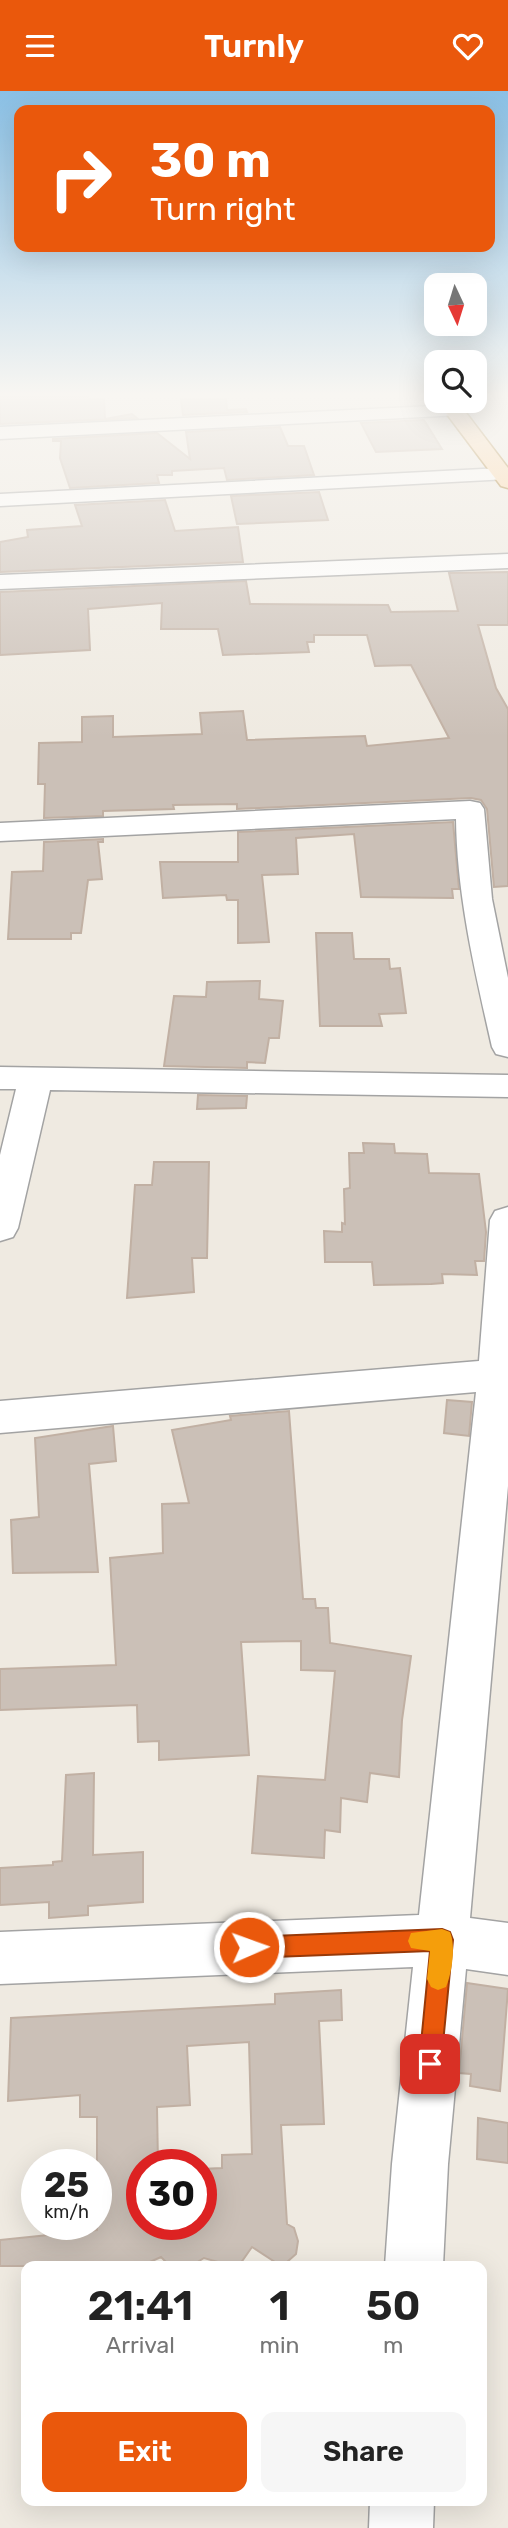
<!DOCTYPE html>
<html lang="en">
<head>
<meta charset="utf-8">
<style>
	:root { --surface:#fff; --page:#f6f6f6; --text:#222; --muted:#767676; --accent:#ea580c }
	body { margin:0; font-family:Rubik,sans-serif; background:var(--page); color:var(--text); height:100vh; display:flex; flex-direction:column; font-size:26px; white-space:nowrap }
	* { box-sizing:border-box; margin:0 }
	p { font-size:23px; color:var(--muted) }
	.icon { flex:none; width:38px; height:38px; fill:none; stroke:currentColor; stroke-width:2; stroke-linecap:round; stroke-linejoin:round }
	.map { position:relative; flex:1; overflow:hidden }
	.panel { position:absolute; left:21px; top:2170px; width:466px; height:245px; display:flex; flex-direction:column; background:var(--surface); border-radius:14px; box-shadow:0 7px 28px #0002 }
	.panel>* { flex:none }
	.hud { position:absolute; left:14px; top:14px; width:481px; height:147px; border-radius:14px; box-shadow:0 7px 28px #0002; background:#ea580c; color:#fff; overflow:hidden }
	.needle { width:46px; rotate:176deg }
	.tools { position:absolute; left:424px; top:182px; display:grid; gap:14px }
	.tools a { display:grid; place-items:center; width:63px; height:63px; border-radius:14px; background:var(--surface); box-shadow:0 7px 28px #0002; font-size:35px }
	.speed { position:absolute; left:21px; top:2058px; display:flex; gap:14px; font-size:35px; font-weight:700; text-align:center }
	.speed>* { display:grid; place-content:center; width:91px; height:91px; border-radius:50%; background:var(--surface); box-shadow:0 7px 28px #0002; line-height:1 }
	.speed small { font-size:18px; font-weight:400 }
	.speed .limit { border:10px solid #d22; background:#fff; color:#111 }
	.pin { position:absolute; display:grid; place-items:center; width:60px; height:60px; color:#fff; margin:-30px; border-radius:14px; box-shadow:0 4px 10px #0006 }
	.me { position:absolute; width:77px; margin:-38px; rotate:88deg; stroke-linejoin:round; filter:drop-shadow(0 0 5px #0008) }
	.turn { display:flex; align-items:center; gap:24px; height:147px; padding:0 21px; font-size:32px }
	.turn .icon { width:91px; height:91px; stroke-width:2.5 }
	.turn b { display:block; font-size:49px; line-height:60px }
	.eta { display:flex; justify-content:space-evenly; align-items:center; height:119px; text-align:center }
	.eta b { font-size:42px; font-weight:600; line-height:49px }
	.action { display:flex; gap:14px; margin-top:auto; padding:14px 21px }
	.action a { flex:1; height:80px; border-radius:14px; background:var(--accent); color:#fff; font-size:28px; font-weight:600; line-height:80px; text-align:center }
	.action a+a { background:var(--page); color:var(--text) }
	header { display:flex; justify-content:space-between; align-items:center; height:91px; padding:0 21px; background:var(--accent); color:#fff; font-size:32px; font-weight:600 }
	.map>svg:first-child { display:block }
</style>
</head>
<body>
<header><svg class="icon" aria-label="menu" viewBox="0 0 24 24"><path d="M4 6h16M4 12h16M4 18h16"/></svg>Turnly<svg class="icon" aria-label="heart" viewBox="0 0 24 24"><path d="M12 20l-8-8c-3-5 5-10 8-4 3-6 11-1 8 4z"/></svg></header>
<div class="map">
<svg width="508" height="2437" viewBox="0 0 508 2437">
	<rect width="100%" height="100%" fill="#efeae1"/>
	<path fill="#cbc0b7" stroke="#c1b0a3" stroke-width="2" fill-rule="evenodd" d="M0,305H88V308H104L105,328L132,323L137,327L0,333Z
		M181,308H226L227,319L246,318L247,321L183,324Z
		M424,329L442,358L376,361L361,332Z
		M280,336L288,355H304L314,384L227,389L224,377L172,380V384H157L159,392L70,397L60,367L61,350H53V348L157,342L190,368L186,341Z
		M319,401L328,429L237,433L231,405Z
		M165,409L175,440L238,436L243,471L0,481V451L28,446L27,439L82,435L75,414Z
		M508,481V534H478L496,597L508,618V795L494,796L487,718L481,709L471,707L237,718V713L173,714L174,718L103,720V725L44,727L45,693H38L39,652L82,651V626L113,625V646L202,643L200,622L243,620L247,649L365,645L367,655L449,647L411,574L375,575L367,544H314V551H307L309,561L223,564L218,538H161L162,512L88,518L90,559L0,564V501L246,490L250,513L388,514L391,521L458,520L449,482Z
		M453,731L459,798H452L453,807L361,806L354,743L296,747L298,783L262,784L269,851L238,852V809H227L226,804L163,807L160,771H238V741Z
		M103,748V751H98L102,788L88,789L81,842H71V848H8L12,781L43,780L44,751Z
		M316,842H352L354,868H389L390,878L400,877L406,922L379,923L382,935H320Z
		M260,890L259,908L283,910L279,947H269L265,972L247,971V977L164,975L174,905L206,906L207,891Z
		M198,1004L247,1005L246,1017L197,1018Z
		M363,1052L394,1053L395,1062L427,1063L429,1082L479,1083L486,1141L484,1170H475L477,1184L442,1183L443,1192L431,1193L374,1194L372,1171H325L324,1140L342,1141V1132L345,1133L344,1098L350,1097L349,1062H364Z
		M154,1071H209L207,1167H192L194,1201L127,1207L135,1094H152Z
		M447,1309L472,1311L469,1345L444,1342Z
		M289,1320L303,1508H315L316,1517H328L330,1552L411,1565L402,1629L399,1686L370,1682L367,1711L341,1707L340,1741L325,1739L324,1767L252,1762L258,1685L325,1689L335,1580L301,1579V1550L241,1551L249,1664L159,1669V1650L138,1651L137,1614L0,1619V1578L116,1574L110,1467L163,1462L162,1413L189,1412L172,1339L231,1329L230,1325Z
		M113,1335L116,1370L89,1373L98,1481L13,1482L11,1429L39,1426L35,1347Z
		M94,1682L93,1764L143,1761V1811L88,1815V1824L49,1827V1811L0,1814V1777L53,1774V1771L62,1770L66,1684Z
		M467,1892L508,1898L500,2000L470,1995L471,1983L459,1982Z
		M341,1899L342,1929L319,1930L324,2033L281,2034L287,2133L294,2137L298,2150L296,2163L287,2171H275L252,2156L240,2173L232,2175L204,2167L191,2175H170L161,2166L141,2175H0V2149L97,2139V2026H80V2004L8,2010L11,1927L275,1913V1903ZM249,1951L252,2063L222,2064V2077L201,2078V2133H142V2074H158L157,2016L190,2014L187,1955Z
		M478,2027L508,2032V2072L477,2068Z"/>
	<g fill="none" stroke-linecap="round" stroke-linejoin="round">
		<g stroke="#a3a3a3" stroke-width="3">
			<path id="minor" d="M453,314L463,320L460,324L0,348V336Z
				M502,377L508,378V388L0,415V403Z
				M508,463V477L0,498V484Z
				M470,710L480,712L484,718L492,808L508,887V966L496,963L492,956C475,881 457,805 456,728L0,750V732Z
				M0,976L508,984V1006L50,999L18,1137L13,1146L0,1150V1064L16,998H0Z
				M508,1116V1395L470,1827L508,1832V1884L466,1878L448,2073L443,2175H385L392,2073L413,1876L0,1893V1841L419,1824L476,1301L0,1342V1310L479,1270L490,1129L495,1120Z
				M370,2410H434L433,2437H369Z"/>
		</g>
		<g stroke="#956200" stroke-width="3">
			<path id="major" d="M437,310H457L508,377V397L501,395Z"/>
		</g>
		<use href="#minor" fill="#fff" fill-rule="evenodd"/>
		<use href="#major" fill="#ffd096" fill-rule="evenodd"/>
	</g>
	<linearGradient id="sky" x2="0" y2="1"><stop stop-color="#8ac0e5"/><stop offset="0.47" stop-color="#f8f6f2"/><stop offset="1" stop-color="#f8f6f2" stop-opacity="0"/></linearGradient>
	<rect width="508" height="646" fill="url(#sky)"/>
	<path fill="#ea580c" stroke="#983908" stroke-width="2" d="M442,1838L450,1841L453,1849L441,1973L438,1981L430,1985L422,1981L419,1973L430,1860L249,1867L241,1864L238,1856L241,1849L249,1846Z"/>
	<path fill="#f59e0b" d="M442,1838L450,1841C456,1855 452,1882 446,1896L438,1899L431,1896L427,1888L430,1860L411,1857L408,1850L411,1842Z"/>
</svg>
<div class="tools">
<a><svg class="needle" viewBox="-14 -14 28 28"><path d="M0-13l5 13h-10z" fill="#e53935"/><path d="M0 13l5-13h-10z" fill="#767676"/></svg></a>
<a><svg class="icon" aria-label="search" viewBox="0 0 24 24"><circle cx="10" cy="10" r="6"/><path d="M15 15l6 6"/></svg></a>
</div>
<div class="speed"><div>25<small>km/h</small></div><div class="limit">30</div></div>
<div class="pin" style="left:430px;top:1973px;background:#d93025"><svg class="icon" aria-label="arrive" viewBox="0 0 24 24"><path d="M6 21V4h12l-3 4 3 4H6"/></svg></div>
<svg class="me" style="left:249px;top:1856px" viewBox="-20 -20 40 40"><circle r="17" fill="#ea580c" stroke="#fff" stroke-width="3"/><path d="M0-11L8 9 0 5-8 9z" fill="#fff"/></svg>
<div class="hud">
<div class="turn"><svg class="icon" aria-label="right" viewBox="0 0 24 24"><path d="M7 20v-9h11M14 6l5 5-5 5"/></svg><div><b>30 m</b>Turn right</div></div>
</div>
<section class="panel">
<div class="eta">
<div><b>21:41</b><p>Arrival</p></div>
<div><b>1</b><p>min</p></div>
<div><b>50</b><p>m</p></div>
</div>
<div class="action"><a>Exit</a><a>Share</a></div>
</section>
</div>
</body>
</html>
